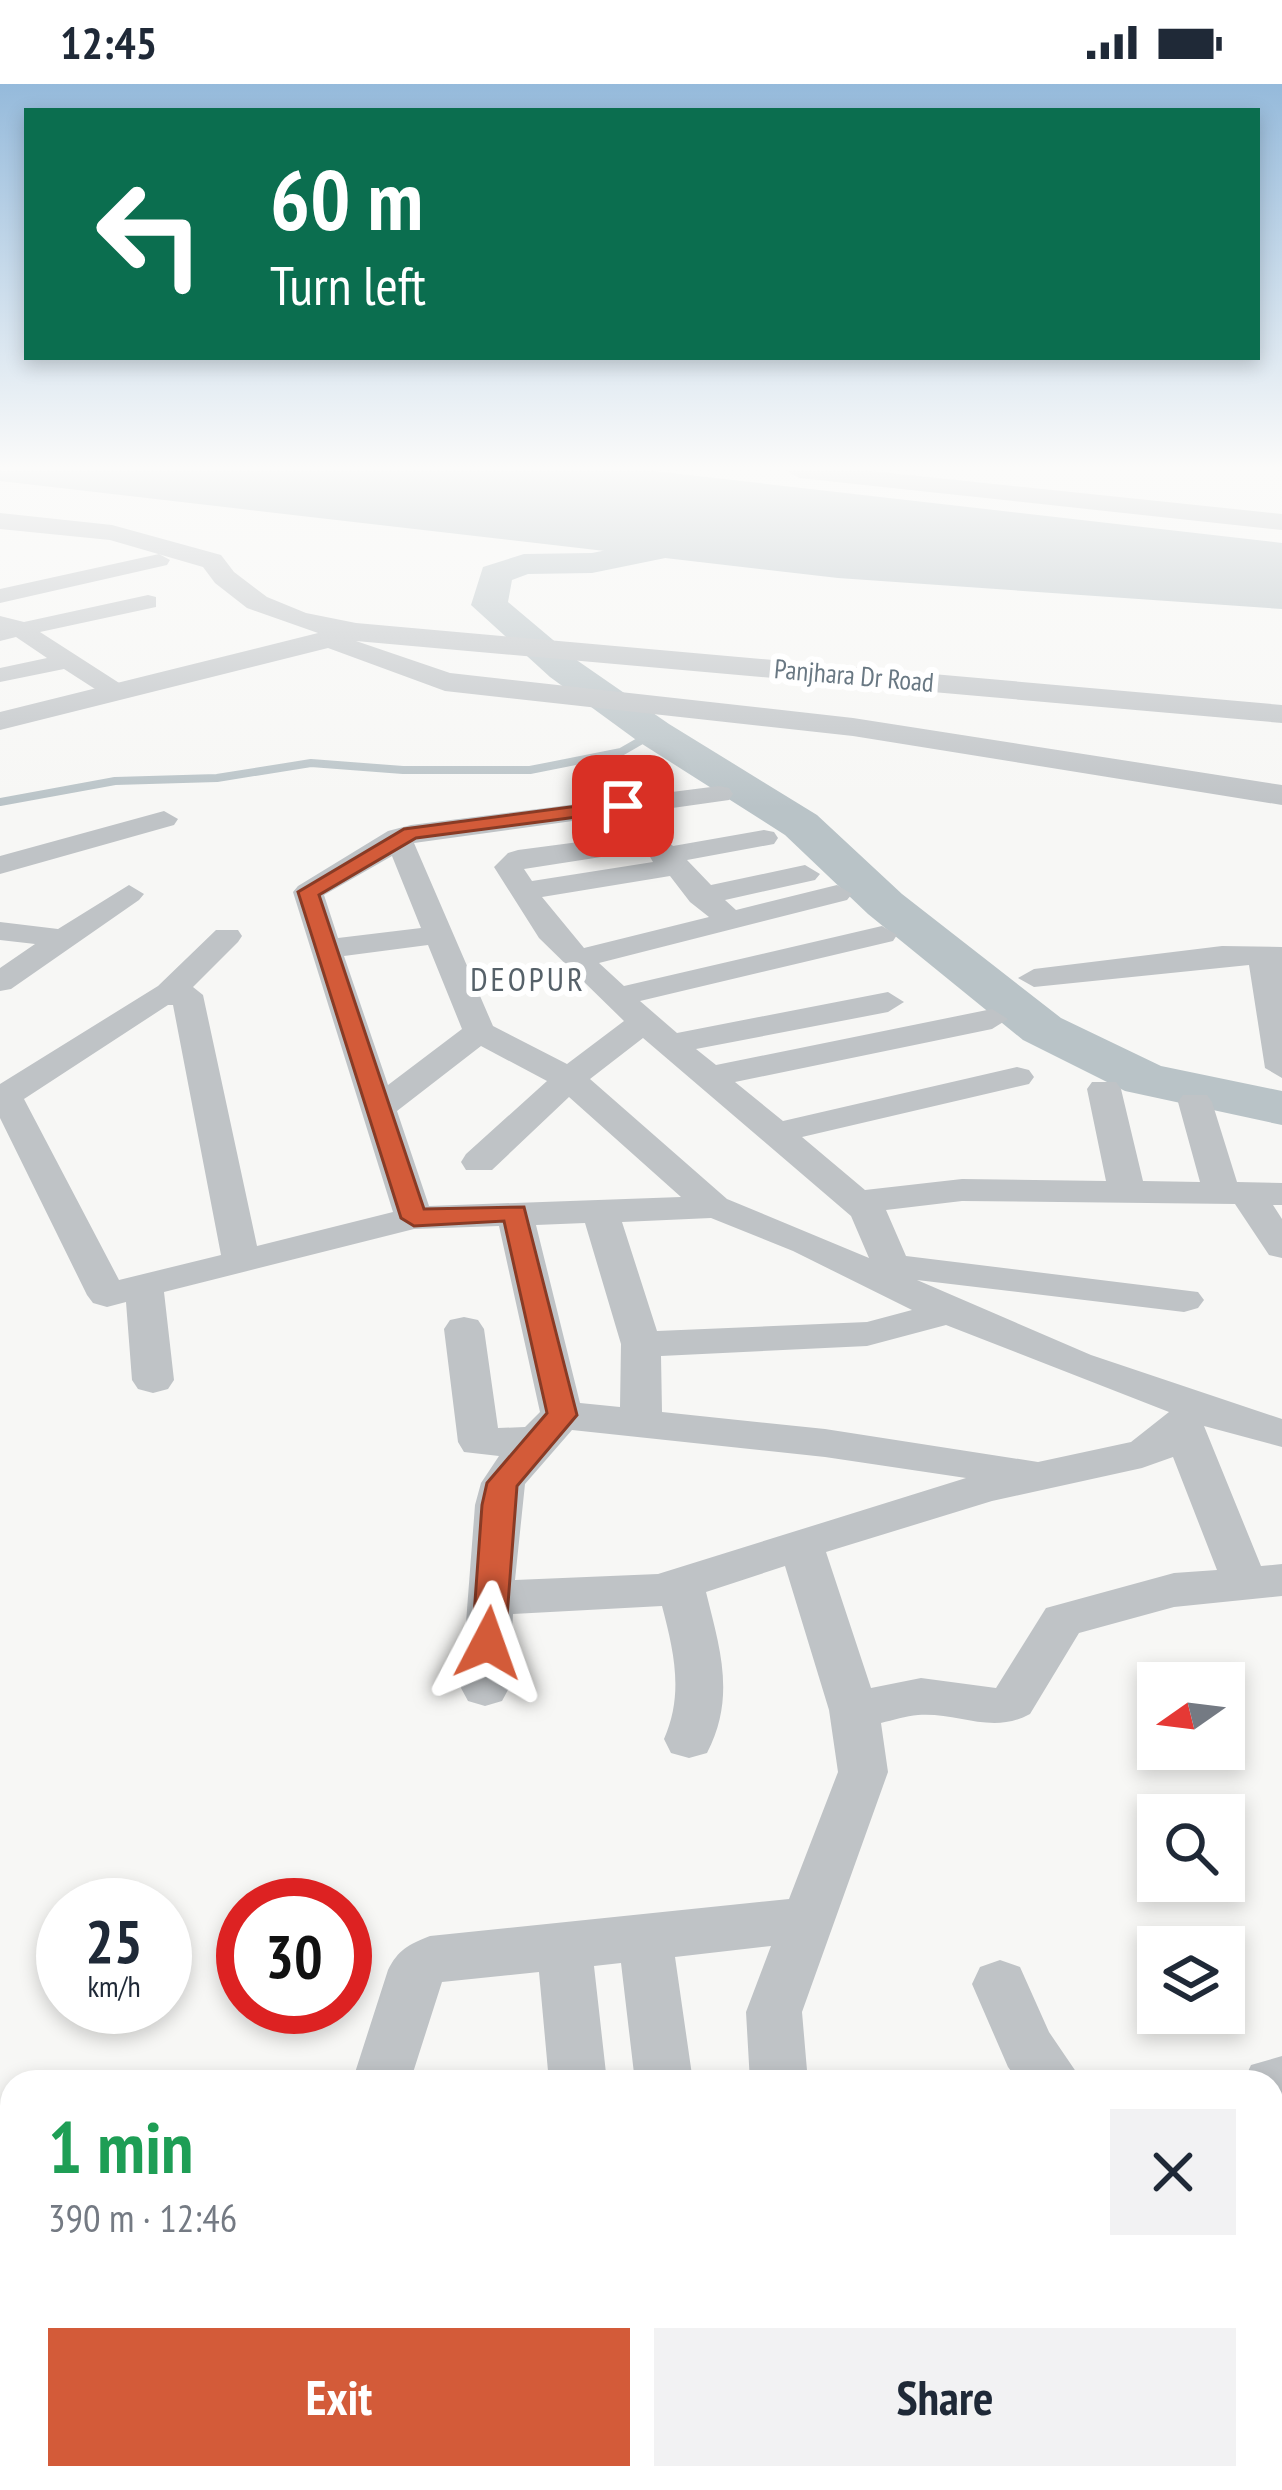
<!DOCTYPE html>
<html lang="en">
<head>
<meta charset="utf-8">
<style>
	:root { --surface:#fff; --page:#f2f2f3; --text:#1f2937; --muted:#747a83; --accent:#d35b39 }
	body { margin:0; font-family:"PT Sans Narrow",sans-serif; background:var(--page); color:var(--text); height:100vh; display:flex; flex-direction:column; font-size:45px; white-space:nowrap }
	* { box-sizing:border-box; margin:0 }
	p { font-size:39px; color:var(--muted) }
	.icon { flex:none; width:66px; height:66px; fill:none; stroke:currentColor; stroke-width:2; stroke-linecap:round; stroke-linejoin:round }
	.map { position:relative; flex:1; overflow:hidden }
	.sheet { position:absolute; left:0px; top:1986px; width:1284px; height:420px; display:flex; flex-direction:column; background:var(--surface); border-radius:36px 36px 0 0; box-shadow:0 6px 18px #0003 }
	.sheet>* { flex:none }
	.top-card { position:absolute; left:24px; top:24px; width:1236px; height:252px; border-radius:0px; box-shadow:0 6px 18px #0003; background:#0b6e4f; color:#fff; overflow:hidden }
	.needle { width:78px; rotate:256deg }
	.fabs { position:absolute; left:1137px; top:1578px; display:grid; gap:24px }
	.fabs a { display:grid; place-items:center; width:108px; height:108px; border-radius:0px; background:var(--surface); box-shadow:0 6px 18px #0003; font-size:60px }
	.speed { position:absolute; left:36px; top:1794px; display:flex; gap:24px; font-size:60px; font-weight:700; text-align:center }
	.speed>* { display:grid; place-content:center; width:156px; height:156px; border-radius:50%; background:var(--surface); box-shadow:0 6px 18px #0003; line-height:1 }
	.speed small { font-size:30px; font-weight:400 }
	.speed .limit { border:18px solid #d22; background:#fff; color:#111 }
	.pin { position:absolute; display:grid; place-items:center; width:102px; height:102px; color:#fff; margin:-51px; border-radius:24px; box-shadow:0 6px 18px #0006 }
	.me { position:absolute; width:132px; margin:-66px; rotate:4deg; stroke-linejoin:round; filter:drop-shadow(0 0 9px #0008) }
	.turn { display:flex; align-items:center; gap:42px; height:252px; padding:0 48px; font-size:54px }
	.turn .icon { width:156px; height:156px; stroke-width:2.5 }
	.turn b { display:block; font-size:84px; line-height:102px }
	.round { display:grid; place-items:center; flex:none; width:126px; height:126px; border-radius:0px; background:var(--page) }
	.overview { display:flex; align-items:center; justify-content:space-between; height:204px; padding:0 48px }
	h1 { font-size:72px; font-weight:600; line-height:90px; color:#1e9e55 }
	.button { display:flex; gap:24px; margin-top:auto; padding:24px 48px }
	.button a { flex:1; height:138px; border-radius:0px; background:var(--accent); color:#fff; font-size:48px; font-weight:600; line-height:138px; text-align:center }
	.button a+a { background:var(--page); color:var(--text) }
	.status { display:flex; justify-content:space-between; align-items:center; height:84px; padding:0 60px; background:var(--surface); direction:ltr }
	.status svg { height:33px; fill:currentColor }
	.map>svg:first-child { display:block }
</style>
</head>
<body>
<div class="status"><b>12:45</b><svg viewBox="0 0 49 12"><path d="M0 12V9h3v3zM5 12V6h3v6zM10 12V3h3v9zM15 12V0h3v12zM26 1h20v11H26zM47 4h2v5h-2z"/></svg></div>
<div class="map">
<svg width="1282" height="2406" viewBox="0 0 1282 2406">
	<rect width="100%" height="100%" fill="#f7f7f5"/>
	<path fill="#b9c3c7" d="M0,387H654L1282,459V525L838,494L0,397Z"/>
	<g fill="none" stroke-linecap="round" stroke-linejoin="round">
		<path stroke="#b9c3c7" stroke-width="8" d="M0,718L115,697L217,694L311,679L403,686H530L621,668L654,649"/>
		<path fill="#b9c3c7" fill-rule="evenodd" d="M717,444L729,447L734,454L729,461L592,489L528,490L512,496L508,518L578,577L669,640L817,731L902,810L1061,934L1161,982L1282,1007V1041L1125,1007L1023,956L868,830L785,751L639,658L550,593L471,521L483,483L524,470L592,469Z"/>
		<path fill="#bfc3c6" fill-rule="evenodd" d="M159,470L170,476L167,481L0,519V505Z
			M148,511L156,513V523L40,548L127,604L130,609L127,614H109L64,585L0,598V584L47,574L16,553L0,557V532L24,538Z
			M719,702L729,704L733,710L729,716L637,729L673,762L764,746L774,748L778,754L774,760L687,776L711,801L805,781L820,790L815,796L725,816L736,826L837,801L852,810L847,816L599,879L624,902L882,842L897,851L893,857L640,917L677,949L888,908L904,918L888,928L696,965L716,981L992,925L1008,935L992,945L735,998L783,1037L1017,983L1029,986L1034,993L1029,1000L802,1053L865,1106L962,1095L1106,1097L1087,1005L1092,998H1116L1121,1005L1143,1097L1200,1098L1178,1018L1183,1011H1207L1212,1018L1237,1098L1282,1099V1121H1273L1282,1135V1174L1269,1171L1235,1120L962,1117L886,1126L906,1172L1198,1208L1204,1216L1198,1224L1184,1228L917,1196L1091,1271L1282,1335V1363L1204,1342L1261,1482L1282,1480V1512L1174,1523L1079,1549L1030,1630C992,1651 958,1628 918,1631C906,1632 893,1636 881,1639L888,1688L802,1928L808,1998H750L746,1928L771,1862L675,1873L693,1998H635L621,1879L594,1882L607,1998H549L539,1888L442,1898L410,1998H352L388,1886C398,1866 409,1860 430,1852L789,1815L838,1688L829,1626L785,1482L706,1508C720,1565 736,1613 707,1669L689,1674L671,1669L664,1655C684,1610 674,1568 662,1522L513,1530L509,1604L502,1617L485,1622L468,1617L461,1604L475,1421L481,1399L499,1372L464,1368L458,1358L444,1245L450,1236L464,1233L478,1236L484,1245L498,1344L525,1343L540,1328L499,1142L414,1145L164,1208L174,1296L168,1305L153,1309L138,1305L132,1296L126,1218L107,1223L93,1219L87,1211L0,1034V1000L158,902L216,846H238L242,852L238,858L193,903L203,911L257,1162L393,1128L293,808L298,802L388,747L411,741ZM623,730L619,736L632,751L518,766L508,769L494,783L539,854L624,937L567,980L493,942L414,759ZM646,766L653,778L532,797L524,785ZM392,772L421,844L338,854L324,811ZM670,792L690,818L709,833L584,864L542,813ZM428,861L462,945L388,1001L344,872ZM168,921H173L221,1171L119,1196L24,1015ZM643,954L851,1132L869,1174L727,1115L590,995ZM481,962L547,997L466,1070L461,1078L466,1086H492L569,1013L681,1113L429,1122L397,1027ZM711,1134L793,1167L912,1226L867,1238L657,1247L622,1138ZM585,1139L621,1260L620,1323L580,1319L536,1141ZM946,1241L1169,1328L1131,1358L1038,1378L825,1345L662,1328L661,1272L867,1262ZM572,1346L825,1373L966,1394L658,1490L515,1496L525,1400ZM1173,1373L1217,1486L1174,1489L1046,1524L996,1604L921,1594L871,1604L826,1468L992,1417L1142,1384Z
			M164,727L178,735L174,741L0,790V772Z
			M129,801L144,810L139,816L11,905L0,907V884L35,860L0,856V838L58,845Z
			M1222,862L1282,863V994L1265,984L1249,881L1034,903L1018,894L1034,885Z
			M1000,1876L1020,1883L1049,1948L1083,1998H1019L1008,1983L972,1900L980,1883Z
			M1282,1972V2024L1272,2025V1998H1243L1251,1981Z
			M1282,2100V2158L1272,2160V2102Z
			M1282,2260V2326L1272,2329V2263Z
			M303,2394H371L369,2406H301Z
			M608,2394H676L678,2406H610Z
			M756,2394H824L823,2406H755Z
			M1069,2394H1137L1133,2406H1065Z"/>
		<path fill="#bfc3c6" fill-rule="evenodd" d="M787,387H871L1282,430V446L799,394Z
			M0,429L112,441L221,471L234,488L267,513L306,529L356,539L1282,621V639L356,557L450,589L853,634L1282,701V721L853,652L445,607L328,564L0,646V628L318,549L247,524L215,499L203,483L110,456L0,445Z"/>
	</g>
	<linearGradient id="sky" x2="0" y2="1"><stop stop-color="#95badb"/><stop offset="0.53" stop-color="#fbfbfa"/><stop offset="1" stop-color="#fbfbfa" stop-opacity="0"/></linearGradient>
	<rect width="1282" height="724" fill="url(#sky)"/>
	<path fill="#d35b39" stroke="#893b25" stroke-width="3" d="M623,716L632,722L630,726L416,754L319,811L424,1125L524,1123L577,1331L517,1402L505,1559L500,1568H477L472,1559L482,1421L487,1399L547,1329L504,1137L414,1142L401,1134L298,808L404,745Z"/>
	<g text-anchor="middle" stroke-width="12" stroke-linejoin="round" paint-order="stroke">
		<g font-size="27" fill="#697883" stroke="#fff">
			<text transform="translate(854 592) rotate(5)" y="9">Panjhara Dr Road</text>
		</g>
		<g font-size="33" letter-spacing="3" fill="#566169" stroke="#fff">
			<text x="528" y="907">DEOPUR</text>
		</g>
	</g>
</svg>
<div class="fabs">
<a><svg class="needle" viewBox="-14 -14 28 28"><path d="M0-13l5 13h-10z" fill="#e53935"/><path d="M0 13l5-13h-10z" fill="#747a83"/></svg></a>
<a><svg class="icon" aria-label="search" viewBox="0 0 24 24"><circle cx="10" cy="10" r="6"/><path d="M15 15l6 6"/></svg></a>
<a><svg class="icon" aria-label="layers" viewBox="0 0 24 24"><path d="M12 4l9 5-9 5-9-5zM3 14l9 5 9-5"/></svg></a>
</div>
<div class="speed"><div>25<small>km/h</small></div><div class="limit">30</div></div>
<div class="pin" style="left:623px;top:722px;background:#d93025"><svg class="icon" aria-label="arrive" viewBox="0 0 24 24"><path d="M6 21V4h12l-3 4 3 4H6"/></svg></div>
<svg class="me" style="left:488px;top:1559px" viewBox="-20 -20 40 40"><path d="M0-17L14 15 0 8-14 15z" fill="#d35b39" stroke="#fff" stroke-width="4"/></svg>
<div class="top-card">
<div class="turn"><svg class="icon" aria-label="left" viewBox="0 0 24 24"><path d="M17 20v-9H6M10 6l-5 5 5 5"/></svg><div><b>60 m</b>Turn left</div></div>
</div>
<section class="sheet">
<div class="overview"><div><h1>1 min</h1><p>390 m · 12:46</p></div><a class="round"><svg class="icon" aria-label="close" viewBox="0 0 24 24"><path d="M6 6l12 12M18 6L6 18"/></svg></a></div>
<div class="button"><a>Exit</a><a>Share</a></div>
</section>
</div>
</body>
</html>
